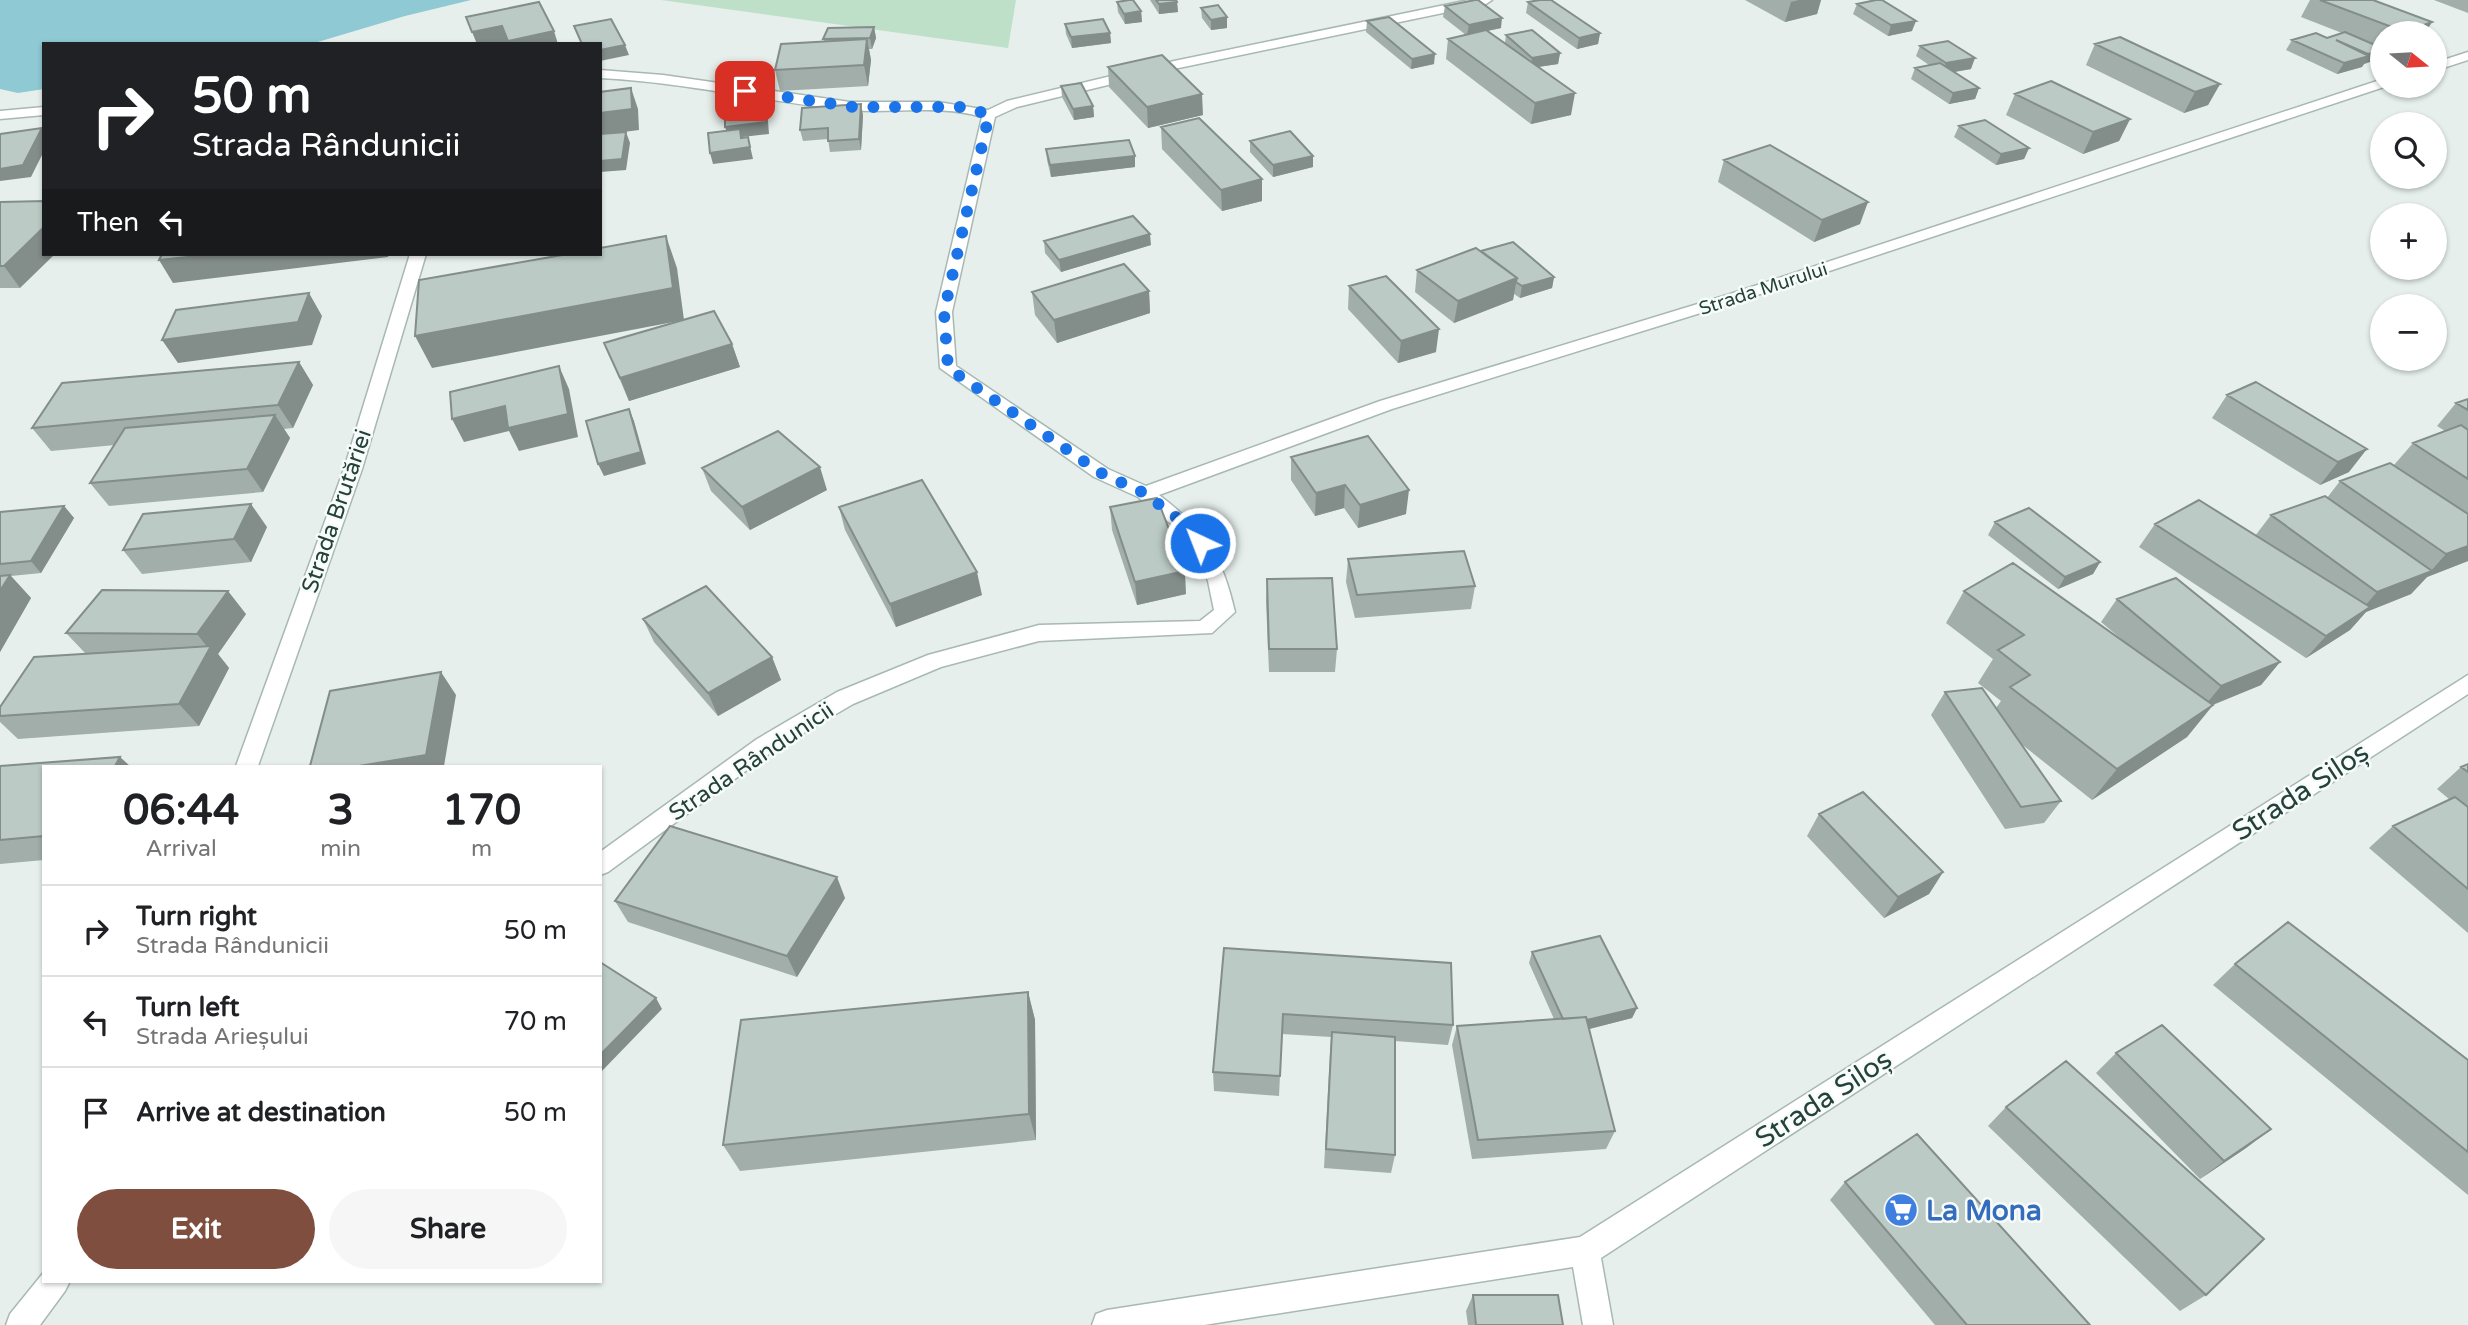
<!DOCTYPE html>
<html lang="en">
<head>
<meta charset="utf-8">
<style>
	:root { --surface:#fff; --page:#f6f6f6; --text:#202124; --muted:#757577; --line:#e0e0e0; --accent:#7f4e3f }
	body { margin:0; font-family:"Varela Round",sans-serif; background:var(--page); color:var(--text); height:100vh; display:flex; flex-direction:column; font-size:26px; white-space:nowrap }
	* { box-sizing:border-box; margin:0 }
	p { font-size:23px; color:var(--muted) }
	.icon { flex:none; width:38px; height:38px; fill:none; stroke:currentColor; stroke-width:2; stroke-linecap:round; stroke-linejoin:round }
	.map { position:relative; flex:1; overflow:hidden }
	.panel { position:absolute; left:42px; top:765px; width:560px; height:518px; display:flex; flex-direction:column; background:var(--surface); border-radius:0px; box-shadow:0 2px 5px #0004 }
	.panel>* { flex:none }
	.hud { position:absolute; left:42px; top:42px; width:560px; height:214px; border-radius:0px; box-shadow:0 2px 5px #0004; background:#202124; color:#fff; overflow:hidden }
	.needle { width:46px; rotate:108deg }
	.tools { position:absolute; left:2370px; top:21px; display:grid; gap:14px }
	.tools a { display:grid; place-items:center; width:77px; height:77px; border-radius:50%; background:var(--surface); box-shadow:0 2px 5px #0004; font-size:35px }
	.pin { position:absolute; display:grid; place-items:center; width:60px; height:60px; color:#fff; margin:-30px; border-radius:14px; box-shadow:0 4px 10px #0006 }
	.me { position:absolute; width:77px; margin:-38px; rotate:317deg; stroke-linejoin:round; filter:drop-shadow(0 0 5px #0008) }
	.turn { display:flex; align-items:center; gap:24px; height:147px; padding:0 35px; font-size:32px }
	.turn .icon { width:91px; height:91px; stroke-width:2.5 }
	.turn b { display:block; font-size:49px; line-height:60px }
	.then { display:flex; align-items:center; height:66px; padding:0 35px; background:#0003; gap:14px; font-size:26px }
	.eta { display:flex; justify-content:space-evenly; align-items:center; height:119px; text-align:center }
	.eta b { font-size:42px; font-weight:700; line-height:49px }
	.action { display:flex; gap:14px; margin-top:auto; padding:14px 35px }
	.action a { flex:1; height:80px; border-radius:42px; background:var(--accent); color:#fff; font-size:28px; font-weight:700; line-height:80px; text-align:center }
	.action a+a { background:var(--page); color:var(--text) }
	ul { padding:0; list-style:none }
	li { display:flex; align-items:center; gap:21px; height:91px; padding:0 35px; border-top:2px solid var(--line) }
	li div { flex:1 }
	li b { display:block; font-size:26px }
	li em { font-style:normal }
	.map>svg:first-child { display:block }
</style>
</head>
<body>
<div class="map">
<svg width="2468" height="1325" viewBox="0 0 2468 1325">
	<rect width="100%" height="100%" fill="#e6efeb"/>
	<path fill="#bfe0c8" d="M661,0H1016L1008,48Z"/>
	<path fill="#8ec9d4" d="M0,0H471L405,16L311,44H44V89L18,93L0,89Z"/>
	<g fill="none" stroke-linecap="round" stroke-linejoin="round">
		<g stroke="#a8b8b2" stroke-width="3">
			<path id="minor" d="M1469,0H1492L1486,4L1174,69L1017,107L995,117L952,312L956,366L1108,469L1146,486L1380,401L1727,295L2377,81L2382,80V86H2387L1739,301L1392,409L1159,495C1205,530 1222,555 1235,612L1212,633L1039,641L941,667L853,704L773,751L608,872L600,875V852L757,739L837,692L928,655L1039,625L1200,621L1214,610L1208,581L1192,546L1170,523L1138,497L1094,477L940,368L936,312L982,117C939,104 893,114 849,110C766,102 684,82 600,78V70L663,75L850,102H938L988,110L1007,101L1174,61Z
				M2468,52V60L2434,71V63Z
				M44,107V115L0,119V111Z
				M410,254H426L362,469L258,766H236L344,469Z
				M2468,675V694L1601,1258L1613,1325H1583L1573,1267L1204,1325H1092L1096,1314L1107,1310L1580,1237Z
				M44,1272V1281H70L65,1291L40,1325H6L10,1314Z"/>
		</g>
		<use href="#minor" fill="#fff" fill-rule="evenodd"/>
	</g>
	<path fill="#a1aea9" d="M1150,0H1176L1177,2L1178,12L1159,14Z
		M1745,0H1821L1817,14L1785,22Z
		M2310,0H2373L2432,22L2425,33H2382V53L2378,59L2364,64L2362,67L2337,74L2286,50L2292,40L2327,38L2342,33L2301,17Z
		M2434,0H2468V13Z
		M1117,2L1141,11L1142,22L1125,24L1118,12Z
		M1528,2L1600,33L1598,44L1577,49L1526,13Z
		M1857,4L1912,31L1888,36L1853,14Z
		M1445,6L1501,28L1488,31L1505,43L1506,35L1560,53L1558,64L1538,67L1571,115L1531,124L1446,59L1448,39L1466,35L1443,17Z
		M1201,8L1227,28L1211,30L1202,18Z
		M1367,21L1434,64L1411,69L1366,32Z
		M1065,24L1110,33L1111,43L1072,48L1066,34Z
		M874,27L876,38L872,49H869L871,60L868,86L780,91L775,70L824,41L823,39Z
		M2095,44L2220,84L2208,105L2184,113L2086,65Z
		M1920,46L1971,69L1954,72L1979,88L1975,99L1949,104L1911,79L1915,68L1929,65L1916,56Z
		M1108,67L1203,115L1148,128L1109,87Z
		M1061,86L1093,106L1094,117L1074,120L1062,97Z
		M2015,94L2130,119L2119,141L2083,154L2006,115Z
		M863,115L861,150L830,152L828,139L803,141L800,130Z
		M1959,126L2029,148L2024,159L1996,165L1954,137Z
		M1161,127L1262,179V201L1222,211L1162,149Z
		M1250,141L1313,167L1273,177L1250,152Z
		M1046,149L1135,167L1051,177L1047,160Z
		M1724,160L1860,224L1814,242L1718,182Z
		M0,202L20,288H0Z
		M1044,241L1151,245L1061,272L1045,253Z
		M1481,252L1554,277L1552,288L1520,298L1514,294L1513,300L1454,323L1415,292L1417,270Z
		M1349,286L1436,352L1398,363L1348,309Z
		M1149,291L1150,313L1057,343L1035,315L1032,292Z
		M604,343L732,344L740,367L629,401Z
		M299,362L313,385L293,428L284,429L290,438L263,492L109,506L90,483L115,445L51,451L32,428Z
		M2256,382L2349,472L2320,485L2212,418L2227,395Z
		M2468,399V561L2427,577L2411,594L2366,612L2350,630L2306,658L2139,547L2155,524L2255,536L2271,515L2327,498L2340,481L2394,465L2413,443L2445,431L2437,426L2456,403Z
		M1291,457L1406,514L1358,528L1344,508L1315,516L1291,480Z
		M702,468L827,490L750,530L711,491Z
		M64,506L74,518L41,573L11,576L31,598L0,652V513Z
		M839,507L982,595L896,627L845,530Z
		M1110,507L1186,594L1137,605L1112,530Z
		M1995,522L2100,562L2093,574L2058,589L1988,535Z
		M267,527L251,562L142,574L123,550Z
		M1348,559L1475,586L1471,609L1355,618L1346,582Z
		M1267,579L1337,649L1335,672H1269L1266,602Z
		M1964,591L2126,643L2101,622L2117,599L2280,662L2261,685L2213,705L2187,737L2092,800L2020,743L2061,801L2044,823L2005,829L1931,715L1945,692L1996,708L2001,701L1978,683L1993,659L1946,623Z
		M246,614L218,654L229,668L199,726L18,739L0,722V707L86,654L66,633Z
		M643,619L772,657L781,680L718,716L654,642Z
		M2468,764V933L2369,848L2393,826L2449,799L2437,789L2461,767Z
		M0,766H44V860L0,864Z
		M1819,814L1943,872L1929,894L1884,918L1807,836Z
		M845,898L797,977L628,922L615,901Z
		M1224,948L1453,1025L1448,1045L1395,1041V1155L1391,1173L1324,1168L1330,1052L1331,1037L1282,1034L1279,1096L1214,1091L1213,1072Z
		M1532,952L1637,1008L1632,1018L1589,1029L1615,1131L1606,1149L1472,1159L1452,1045L1457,1026L1554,1019L1529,963Z
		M2235,964L2468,1060V1195L2213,985Z
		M1028,992L1035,1020L1036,1140L740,1171L723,1145Z
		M2116,1053L2271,1129L2246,1148L2200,1179L2096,1073Z
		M2006,1107L2206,1295L2180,1311L1988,1126Z
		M1845,1182L2090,1325H1935L1830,1200Z
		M1473,1295L1563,1325H1468L1466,1311Z"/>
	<path fill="#838d89" d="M1799,0H1821L1817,14L1785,22L1791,2Z
		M1177,2L1178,12L1159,14V4Z
		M1141,11L1142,22L1125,24L1124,14Z
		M1227,17V28L1211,30V20Z
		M1502,18L1501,28L1467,35L1469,25Z
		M1916,21L1912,31L1888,36L1891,25Z
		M2432,22L2425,33H2405V32Z
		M502,26L509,44H477L472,32Z
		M874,27L876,38L872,49L870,38Z
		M554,31L558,44H510L508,41Z
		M1110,33L1111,43L1072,48L1071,37Z
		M1600,33L1598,44L1577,49L1579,38Z
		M867,39L871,60L868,86L864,65Z
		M625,45L629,55L600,61V50Z
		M2382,50V53L2378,59L2364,64L2362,67L2337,74L2344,63L2366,57L2368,54Z
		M1560,53L1558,64L1531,68L1532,58Z
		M1435,54L1434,64L1411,69L1412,59Z
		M1975,58L1971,69L1942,74L1946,63Z
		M2220,84L2208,105L2184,113L2195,92Z
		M631,88L638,109L639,130L600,135V113Z
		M1979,88L1975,99L1949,104L1953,93Z
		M1575,93L1571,115L1531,124L1535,103Z
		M1202,94L1203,115L1148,128L1147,107Z
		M764,98L767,108L769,134L742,137L743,140L748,137L753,159L713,164L710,153L729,138L725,127Z
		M861,104L863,115L861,150L859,139Z
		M1093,106L1094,117L1074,120L1073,109Z
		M2130,119L2119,141L2083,154L2093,132Z
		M42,128L44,130V151L31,177L0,181V169Z
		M626,132L630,143L626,170L600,172V161Z
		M2029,148L2024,159L1996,165L2001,154Z
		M1135,156V167L1051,177L1050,165Z
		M1313,156V167L1273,177V165Z
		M1262,179V201L1222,211L1221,190Z
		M1868,202L1860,224L1814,242L1822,220Z
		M44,227V254H55L20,288L4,266Z
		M1150,234L1151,245L1061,272L1059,260Z
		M666,236L677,268L684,320L432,368L415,336Z
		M216,254H389L388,257L173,283L159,260Z
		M1554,277L1552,288L1520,298L1522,286Z
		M1517,278L1513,300L1454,323L1458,301Z
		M1149,291L1150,313L1057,343L1054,320Z
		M309,293L322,316L312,345L178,363L162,340Z
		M1439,329L1436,352L1398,363L1401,341Z
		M732,344L740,367L629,401L620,378Z
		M299,362L313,385L293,428L278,405Z
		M559,366L569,389L578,437L519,451L509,431L464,442L452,419Z
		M629,409L634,421L646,464L604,476L598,464Z
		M275,415L290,438L263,492L247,469Z
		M2367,449L2349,472L2320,485L2338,462Z
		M820,467L827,490L750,530L742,507Z
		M1345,485L1344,508L1315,516L1316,493Z
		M1409,490L1406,514L1358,528L1360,505Z
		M251,504L267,527L251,562L234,539Z
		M64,506L74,518L41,573L31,561Z
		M2468,546V561L2427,577L2411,594L2366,612L2350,630L2306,658L2326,636L2357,615L2377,592L2431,571L2446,554Z
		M2100,562L2093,574L2058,589L2065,577Z
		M1185,571L1186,594L1137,605L1135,582Z
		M977,572L982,595L896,627L890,604Z
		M10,575L31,598L0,652V591Z
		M228,591L246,614L218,654L229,668L199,726L179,704L209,649L197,634Z
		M772,657L781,680L718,716L708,693Z
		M2280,662L2261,685L2202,709L2221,686Z
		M441,672L456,695L444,766H359Z
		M2213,705L2187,737L2092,800L2117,769Z
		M120,757L130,766H115Z
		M1943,872L1929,894L1884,918L1898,897Z
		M837,877L845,898L797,977L787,956Z
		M1028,992L1035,1020L1036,1140L1029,1114Z
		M656,998L662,1009L600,1073V1055Z
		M1637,1008L1632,1018L1562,1036L1566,1025Z
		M2271,1129L2246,1148L2200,1179L2224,1161Z"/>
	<path fill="#bbcac4" stroke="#838d89" stroke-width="2" d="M1129,0H1133L1141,11L1124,14L1117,2Z
		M1156,0H1176L1177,2L1159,4Z
		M1475,0H1478L1502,18L1469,25L1445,6Z
		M1540,0H1551L1600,33L1579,38L1528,2Z
		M1876,0H1882L1916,21L1891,25L1857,4Z
		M2320,0H2373L2432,22L2405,32Z
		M539,2L554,31L508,41L502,26L472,32L466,17Z
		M1218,5L1227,17L1211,20L1201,8Z
		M1389,17L1435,54L1412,59L1367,21Z
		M611,19L625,45L600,50V44H582L574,26Z
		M1103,19L1110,33L1071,37L1065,24Z
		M874,27L870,38L823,39L828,28Z
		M1486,30L1575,93L1535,103L1448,39Z
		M1532,30L1560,53L1532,58L1506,35Z
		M2345,32L2382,48V50L2368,54L2336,40L2369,56L2344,63L2292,40L2316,33L2327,38Z
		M2120,37L2220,84L2195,92L2095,44Z
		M867,39L864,65L775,70L781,44Z
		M1948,41L1975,58L1946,63L1920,46Z
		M1162,55L1202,94L1147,107L1108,67Z
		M1940,63L1979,88L1953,93L1915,68Z
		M2051,81L2130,119L2093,132L2015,94Z
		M1081,83L1093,106L1073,109L1061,86Z
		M631,88L632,109L600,113V92Z
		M764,98L766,122L725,127V102Z
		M861,104L859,139L828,141V128L800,130L802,108Z
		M1199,118L1262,179L1221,190L1161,127Z
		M1985,120L2029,148L2001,154L1959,126Z
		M42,128L23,165L0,169V134Z
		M740,129L741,138L748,137L750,147L710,153L708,133Z
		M1290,131L1313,156L1273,165L1250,141Z
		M626,132L622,159L600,161V134Z
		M1129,140L1135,156L1050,165L1046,149Z
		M1770,145L1868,202L1822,220L1724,160Z
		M44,201V227L4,266H0V202Z
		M1133,216L1150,234L1059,260L1044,241Z
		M666,236L673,288L415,336L419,280L568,254H600V248Z
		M1513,242L1554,277L1522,286L1516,282L1517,278L1481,251Z
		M1476,248L1517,278L1458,301L1417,270Z
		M162,254H216L159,260Z
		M1124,264L1149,291L1054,320L1032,292Z
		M1386,276L1439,329L1401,341L1349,286Z
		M309,293L298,322L162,340L176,310Z
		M714,311L732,344L620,378L604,343Z
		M299,362L278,405L32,428L62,383Z
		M559,366L568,414L508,428L505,406L452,419L450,392Z
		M2256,382L2367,449L2338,462L2227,395Z
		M2468,399V410L2456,403Z
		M629,409L641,452L598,464L586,421Z
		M275,415L247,469L90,483L125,428Z
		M2461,425L2468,430V479L2413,443Z
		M778,431L820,467L742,507L702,468Z
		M1368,436L1409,490L1360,505L1345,485L1316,493L1291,457Z
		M2390,463L2468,514V546L2446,554L2340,481Z
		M922,480L977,572L890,604L839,507Z
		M2325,496L2432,571L2377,592L2271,515Z
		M1157,498L1185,571L1135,582L1110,507Z
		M2199,500L2370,607L2326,636L2155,524Z
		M251,504L234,539L123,550L143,514Z
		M64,506L31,561L0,564V512Z
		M2029,508L2100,562L2065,577L1995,522Z
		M1464,551L1475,586L1357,595L1348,559Z
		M2013,563L2213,705L2117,769L2010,687L2030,675L1998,650L2024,635L1964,591Z
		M10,575L0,591V576Z
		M1332,578L1337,649H1269L1267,579Z
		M2176,578L2280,662L2221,686L2117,599Z
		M706,586L772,657L708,693L643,619Z
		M102,590L228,591L197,634L66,633Z
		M211,646L179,704L0,716V707L34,657Z
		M441,672L426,755L359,766H310L330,691Z
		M1982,688L2061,801L2021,807L1945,692Z
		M120,757L115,766H44V836L0,840V766Z
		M2468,764V772L2461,767Z
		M1863,792L1943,872L1898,897L1819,814Z
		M2455,797L2468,807V889L2393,826Z
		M670,826L837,877L787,956L615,901Z
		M2288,922L2468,1060V1152L2235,964Z
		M1600,936L1637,1008L1587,1020L1586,1017L1563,1019L1532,952Z
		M1224,948L1451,963L1453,1025L1283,1014L1280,1076L1213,1072Z
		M600,962L656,998L600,1055Z
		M1028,992L1029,1114L723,1145L741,1020Z
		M1586,1017L1615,1131L1478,1140L1457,1026Z
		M2162,1025L2271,1129L2224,1161L2116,1053Z
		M1332,1032L1395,1037V1155L1326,1149Z
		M2066,1061L2264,1239L2206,1295L2006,1107Z
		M1917,1134L2090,1325H1967L1845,1182Z
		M1473,1295H1558L1563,1325H1476Z"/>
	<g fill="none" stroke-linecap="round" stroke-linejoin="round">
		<path stroke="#1a73e8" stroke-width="12" stroke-dasharray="0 21.6" d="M745,91L854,107H967L989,115L944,312L948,368L1101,473L1144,493L1177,518L1200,543"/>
	</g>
	<defs>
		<g id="supermarket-disc" transform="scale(1.75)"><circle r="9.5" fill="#3f7fe0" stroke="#f7fbf9"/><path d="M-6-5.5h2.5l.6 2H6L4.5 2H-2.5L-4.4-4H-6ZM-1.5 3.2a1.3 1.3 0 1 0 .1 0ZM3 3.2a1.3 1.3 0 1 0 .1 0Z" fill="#fff"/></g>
	</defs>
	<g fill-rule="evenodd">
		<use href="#supermarket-disc" x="1901" y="1210"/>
	</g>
	<g text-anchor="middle" stroke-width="5" stroke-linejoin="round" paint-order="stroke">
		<g font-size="19" fill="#24423a" stroke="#f7fbf9">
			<text transform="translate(1763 288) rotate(-18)" y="7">Strada Murului</text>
		</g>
		<g font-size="23" fill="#24423a" stroke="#f7fbf9">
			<text transform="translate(336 511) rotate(-71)" y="8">Strada Brutăriei</text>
			<text transform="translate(751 761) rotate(-34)" y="8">Strada Rândunicii</text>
		</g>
		<g font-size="28" fill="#24423a" stroke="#f7fbf9">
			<text transform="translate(2300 791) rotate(-33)" y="10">Strada Siloș</text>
			<text transform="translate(1823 1098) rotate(-33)" y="10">Strada Siloș</text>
		</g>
		<g font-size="28" font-weight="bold" fill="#366cbe" stroke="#f7fbf9" text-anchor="start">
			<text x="1926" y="1220">La Mona</text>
		</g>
	</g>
</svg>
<div class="tools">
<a><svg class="needle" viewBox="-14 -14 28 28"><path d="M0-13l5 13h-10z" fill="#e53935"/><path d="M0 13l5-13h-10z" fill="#757577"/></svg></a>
<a><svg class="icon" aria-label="search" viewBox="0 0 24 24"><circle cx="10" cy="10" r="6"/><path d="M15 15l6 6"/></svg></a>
<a>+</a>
<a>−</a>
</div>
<div class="pin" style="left:745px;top:91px;background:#d93025"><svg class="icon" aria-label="arrive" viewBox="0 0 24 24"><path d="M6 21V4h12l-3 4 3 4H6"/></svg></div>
<svg class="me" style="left:1200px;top:543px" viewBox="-20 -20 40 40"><circle r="17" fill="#1a73e8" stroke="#fff" stroke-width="3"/><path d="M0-11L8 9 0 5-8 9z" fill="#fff"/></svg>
<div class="hud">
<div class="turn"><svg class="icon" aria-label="right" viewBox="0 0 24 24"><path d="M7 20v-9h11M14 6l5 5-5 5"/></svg><div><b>50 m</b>Strada Rândunicii</div></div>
<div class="then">Then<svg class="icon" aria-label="left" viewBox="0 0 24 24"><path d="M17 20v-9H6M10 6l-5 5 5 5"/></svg></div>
</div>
<section class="panel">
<div class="eta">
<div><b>06:44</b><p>Arrival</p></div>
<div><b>3</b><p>min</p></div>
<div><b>170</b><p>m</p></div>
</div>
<ul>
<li><svg class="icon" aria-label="right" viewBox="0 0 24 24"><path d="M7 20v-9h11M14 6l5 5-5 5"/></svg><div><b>Turn right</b><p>Strada Rândunicii</p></div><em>50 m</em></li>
<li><svg class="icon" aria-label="left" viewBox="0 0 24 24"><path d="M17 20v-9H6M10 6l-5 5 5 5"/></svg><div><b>Turn left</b><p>Strada Arieșului</p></div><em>70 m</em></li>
<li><svg class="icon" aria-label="arrive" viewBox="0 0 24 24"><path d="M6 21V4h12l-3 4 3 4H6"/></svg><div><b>Arrive at destination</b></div><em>50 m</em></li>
</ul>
<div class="action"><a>Exit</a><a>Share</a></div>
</section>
</div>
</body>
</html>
